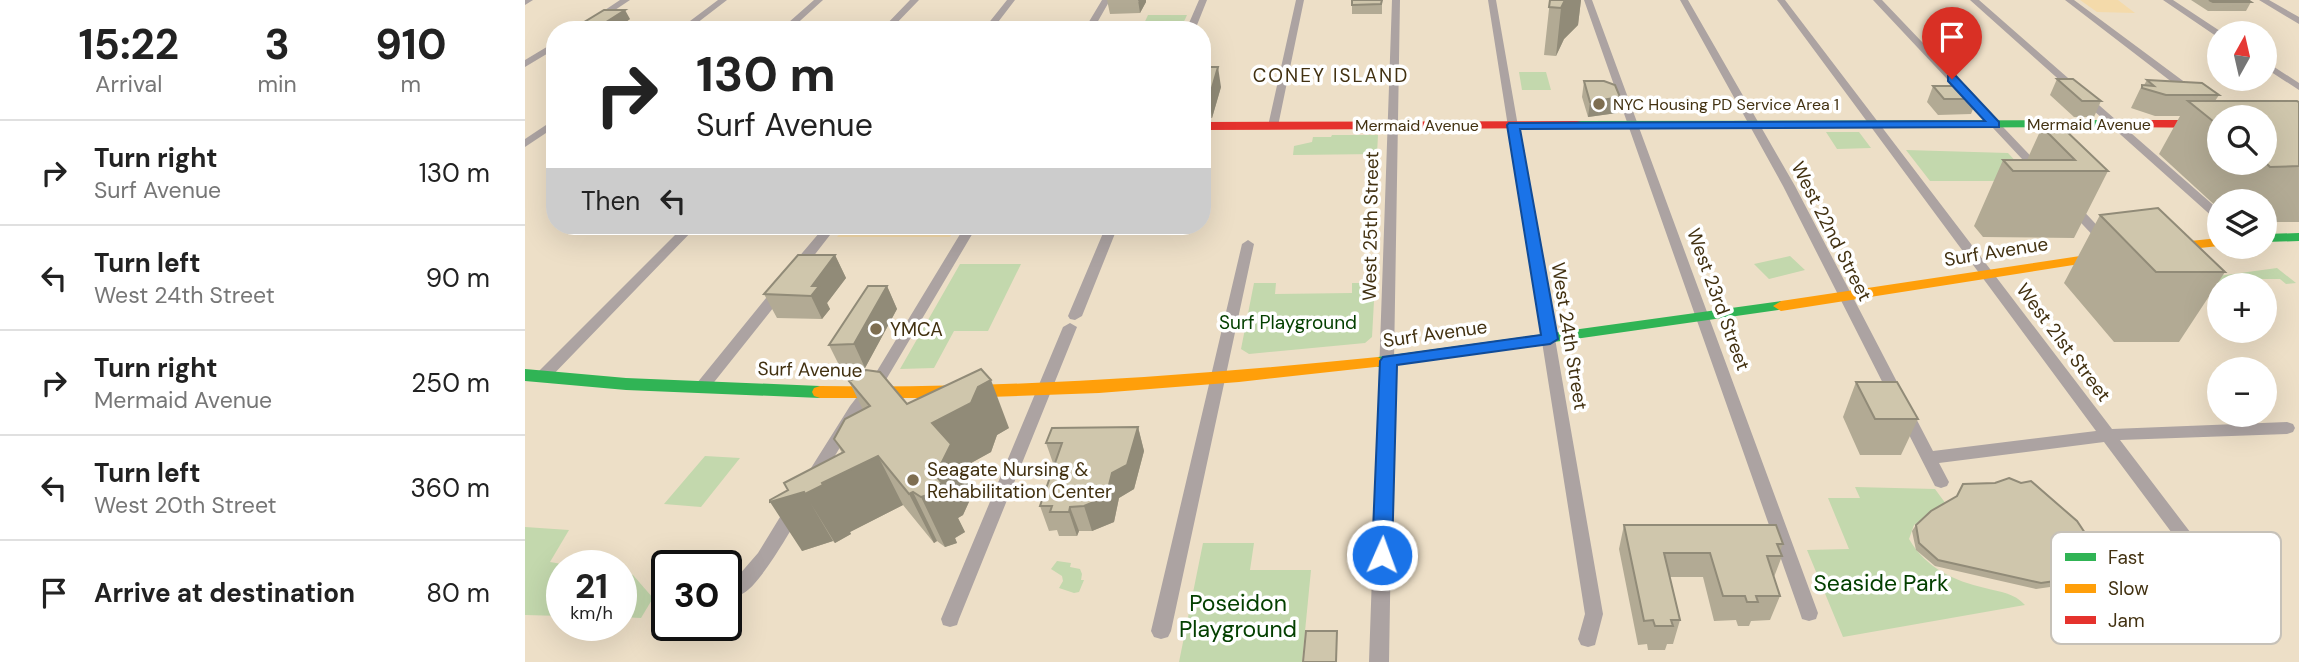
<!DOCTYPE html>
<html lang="en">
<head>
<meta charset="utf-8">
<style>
	:root { --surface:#fff; --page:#f2f2f2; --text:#222; --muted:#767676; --line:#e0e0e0 }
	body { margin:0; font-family:"DM Sans",sans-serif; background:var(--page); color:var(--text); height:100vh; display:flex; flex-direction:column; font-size:26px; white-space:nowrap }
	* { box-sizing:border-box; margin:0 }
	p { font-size:23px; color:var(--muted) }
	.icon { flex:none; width:38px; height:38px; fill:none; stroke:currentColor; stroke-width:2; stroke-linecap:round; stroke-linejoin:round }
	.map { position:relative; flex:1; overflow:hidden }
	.sheet { display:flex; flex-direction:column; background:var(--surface); width:525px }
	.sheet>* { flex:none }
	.guide { position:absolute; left:21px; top:21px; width:665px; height:214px; border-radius:28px; box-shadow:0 7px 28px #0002; background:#fff; color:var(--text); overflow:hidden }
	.needle { width:46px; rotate:8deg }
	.tools { position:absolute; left:1682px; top:21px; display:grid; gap:14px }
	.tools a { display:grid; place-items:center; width:70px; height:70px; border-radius:50%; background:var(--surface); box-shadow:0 7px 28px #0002; font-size:35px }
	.speed { position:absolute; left:21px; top:550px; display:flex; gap:14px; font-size:35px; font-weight:700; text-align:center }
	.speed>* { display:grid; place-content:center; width:91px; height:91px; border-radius:50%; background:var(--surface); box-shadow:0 7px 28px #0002; line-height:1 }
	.speed small { font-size:18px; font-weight:400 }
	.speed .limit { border:4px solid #111; border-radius:10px; background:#fff; color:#111 }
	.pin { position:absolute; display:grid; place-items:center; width:60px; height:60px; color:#fff; margin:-72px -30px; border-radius:50% 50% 50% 0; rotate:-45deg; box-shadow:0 0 7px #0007 }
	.pin .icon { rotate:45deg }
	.me { position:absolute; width:77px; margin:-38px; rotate:2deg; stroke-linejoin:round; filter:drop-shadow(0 0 5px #0008) }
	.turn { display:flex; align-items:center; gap:24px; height:147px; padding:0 35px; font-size:32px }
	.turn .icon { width:91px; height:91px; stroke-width:2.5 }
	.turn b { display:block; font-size:49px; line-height:60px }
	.then { display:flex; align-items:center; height:66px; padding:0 35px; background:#0003; gap:14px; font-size:26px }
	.eta { display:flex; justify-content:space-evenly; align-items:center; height:119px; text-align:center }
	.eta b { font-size:42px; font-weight:700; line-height:49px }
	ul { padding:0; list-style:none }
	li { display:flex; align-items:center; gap:21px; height:105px; padding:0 35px; border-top:2px solid var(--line) }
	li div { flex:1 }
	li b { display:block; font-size:26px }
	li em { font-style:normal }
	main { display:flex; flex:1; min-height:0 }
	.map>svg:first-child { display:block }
</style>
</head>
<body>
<main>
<section class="sheet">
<div class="eta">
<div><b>15:22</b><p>Arrival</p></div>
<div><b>3</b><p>min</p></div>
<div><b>910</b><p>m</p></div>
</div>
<ul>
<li><svg class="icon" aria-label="right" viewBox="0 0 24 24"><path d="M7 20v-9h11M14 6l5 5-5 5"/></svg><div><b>Turn right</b><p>Surf Avenue</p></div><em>130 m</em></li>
<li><svg class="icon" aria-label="left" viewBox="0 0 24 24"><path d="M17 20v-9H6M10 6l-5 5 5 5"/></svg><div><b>Turn left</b><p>West 24th Street</p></div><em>90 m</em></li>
<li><svg class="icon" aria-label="right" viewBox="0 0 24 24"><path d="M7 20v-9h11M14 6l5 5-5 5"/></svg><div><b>Turn right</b><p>Mermaid Avenue</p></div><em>250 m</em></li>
<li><svg class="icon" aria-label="left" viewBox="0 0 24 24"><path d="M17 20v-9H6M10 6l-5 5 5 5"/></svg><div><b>Turn left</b><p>West 20th Street</p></div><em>360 m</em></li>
<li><svg class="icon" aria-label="arrive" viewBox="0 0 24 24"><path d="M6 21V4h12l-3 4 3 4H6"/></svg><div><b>Arrive at destination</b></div><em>80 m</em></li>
</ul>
</section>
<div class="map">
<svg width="1774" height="662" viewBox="0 0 1774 662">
	<rect width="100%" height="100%" fill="#eddfc7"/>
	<path fill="#f4daaa" d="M1555,0H1593L1610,13L1572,12Z
		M321,226H432L425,237H312Z"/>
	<path fill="#c3d8ad" d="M623,15H662L655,30H616Z
		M994,72H1021L1026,90H997Z
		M1301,132H1334L1346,148L1312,149Z
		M807,135H853L852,154L768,155L769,146L787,142L788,137H806Z
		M1381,150L1483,153L1509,181H1405Z
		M1265,256L1280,270L1244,279L1229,264Z
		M435,264H496L463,331H429L409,368L375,369Z
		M1752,268L1771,283L1761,284L1755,279H1705L1709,284H1660L1671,279Z
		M729,283H751L750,294L827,293V283H850L847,337L840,343L724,354L716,349Z
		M180,456L215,458L176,507L139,504Z
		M1330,487L1410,489L1421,504L1389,525L1384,539C1401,568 1429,581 1460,588C1476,592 1489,593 1500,605L1318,637L1282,550L1324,549L1303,498H1335Z
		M0,527L44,530L25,562L43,565H37V616L0,615Z
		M678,543H729L725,570H786L777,662H654Z
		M532,561L546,563L545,567L555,569L557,574L556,580H559L554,592L549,593L534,588L538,581L537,576L526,569Z
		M96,573L108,575L128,598L116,618L96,617Z"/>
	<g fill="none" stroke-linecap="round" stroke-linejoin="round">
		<path fill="#aca3a2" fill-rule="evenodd" d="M0,0H8L0,5Z
			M95,0H105L60,30H50Z
			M193,0H202L163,30H153Z
			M289,0H298L265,30H255Z
			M385,0H394L365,30H356Z
			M482,0H490L467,30H458Z
			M577,0H585L568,30H559Z
			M674,0H682L670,30H661Z
			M771,0H779L753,126L748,129L743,126Z
			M867,0H875L864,662H844Z
			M963,0H971L1078,614L1070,645L1063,647L1056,645L1053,639L1060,614Z
			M1059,0H1067L1293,613L1291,619L1284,621L1277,619L1275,613Z
			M1155,0H1163L1270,186L1408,451L1571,431L1252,0H1260L1587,429L1762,422L1768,424L1770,428L1768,432L1762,434L1595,440L1694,570L1697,575L1694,580L1688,583L1682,580L1579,442L1414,463L1424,482L1422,486L1416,488L1410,486L1258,186Z
			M1348,0H1357L1519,170V174H1511Z
			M1445,0H1454L1694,210V220L1690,219Z
			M1540,0H1549L1673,92V96H1665Z
			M1638,0H1648L1698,33H1694V37L1691,36Z
			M1734,0H1744L1774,17V24Z
			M30,42V49L0,67V60Z
			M1740,61L1774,83V90L1740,68Z
			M30,119V127L0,147V139Z
			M1546,201L1550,202L1584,238L1586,241L1584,244H1576L1542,208L1540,205Z
			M159,226H172L22,381H12L10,377L12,373Z
			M300,226H312L277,271H267L266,268L267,265Z
			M440,226H452L362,378L335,414L293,484L287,486L281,484L279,480L281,476L325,406L352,371Z
			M581,226H593L557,316L550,320L545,319L543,316Z
			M723,240L729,244L646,631L643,637L636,639L629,637L626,631L717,244Z
			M255,286L260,287L262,290L260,293L182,391H172L170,387L172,383L250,287Z
			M545,323L552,327L434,619L432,625L425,627L418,625L416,619L538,327Z
			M269,502L275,504L278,509C268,527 234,587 217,594C212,596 211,595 207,593L204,588L207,583L233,553L263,504Z"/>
		<path fill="#30b455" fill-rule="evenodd" d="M1594,120L1600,124L1598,127L1052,129L1046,125L1052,121Z
			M1774,233V241L1740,242V234Z
			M1256,301L1264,306L1261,309L853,367L845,362L853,357Z
			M0,369L101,378L295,386L301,388L303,392L301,396L295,398L101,390L0,381Z"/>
		<path fill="#ff9f0a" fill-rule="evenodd" d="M1694,238V246L1646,251L1639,247L1646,243Z
			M1575,253L1580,254L1582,257L1580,260L1256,311L1248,306L1256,301Z
			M853,357L861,362L859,366L714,382L574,393L435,398H295L289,396L287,392L289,388L295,386C482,389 667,376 853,357Z"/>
		<path fill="#e5322d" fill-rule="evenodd" d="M1594,120H1694V128L1590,127L1588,124Z
			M1052,121L1056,122V128L677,130V122Z"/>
	</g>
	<path fill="#b2aa94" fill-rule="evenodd" d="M582,0H613V2H621L615,13L585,14Z
		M857,0V14H827V5Z
		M1025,0H1056L1053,25L1039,39L1031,56L1019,55Z
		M1666,0H1723L1726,2L1721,11H1683Z
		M105,19L90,30H59L56,24Z
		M677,67L696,87L687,118H677Z
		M1532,79L1576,101L1569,117H1549L1525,95Z
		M1622,80L1694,95L1690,101L1774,102V222H1740V201H1694V209L1634,154L1655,116H1630L1606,108L1617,85H1619ZM1694,117L1740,163H1694Z
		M1059,81L1092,113L1063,117L1057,97Z
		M1408,86L1452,99L1446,114L1413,115L1402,102Z
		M1517,127L1583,171L1549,238L1458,237L1449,226L1478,160H1502Z
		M1575,215L1700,272L1654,342H1589L1539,283Z
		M310,255L321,278L302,303L305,309L297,319L252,318L239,294Z
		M362,286L372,309L340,368L316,369L304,345Z
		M333,373L382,404L484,428L472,435L466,452L437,468L448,493L438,515L433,518L440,532L430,538L432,543L420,547L412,541L409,543L378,505L325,532L326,534L310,543L308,541L277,551L263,490L317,453L309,439L338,410L324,381L335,376Z
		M1331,382L1393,419L1376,455H1335L1318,417Z
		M613,427L619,451L609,489L594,498L589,522L567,531H554L552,536H534L532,530L524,531L515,506L529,466L521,443Z
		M1099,525L1258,544L1255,551L1257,556L1249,577L1255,596L1245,620L1226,621L1224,626H1213L1211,620L1189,621L1178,577H1145L1155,620L1148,644H1142L1140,650H1123L1122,644L1113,645L1094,549Z
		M1391,525L1580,563L1576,569L1566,574L1560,582L1511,589L1410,566L1391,550L1387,531Z"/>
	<path fill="#918b78" d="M613,0H621V2L615,13Z
		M1040,0H1056L1053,25L1039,39L1031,56L1036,8Z
		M100,10L105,19L90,30H81L78,24Z
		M693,67L696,87L687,118L684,98Z
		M1095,97L1092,113L1063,117L1065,102Z
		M310,255L321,278L302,303L305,309L297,319L286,296L287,286Z
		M362,286L372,309L340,368L329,344Z
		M466,380L484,428L472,435L466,452L437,468L448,493L438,515L433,518L440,532L430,538L432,543L420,547L396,497L405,490L407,471V423L453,387Z
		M613,427L619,451L609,489L594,498L589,522L567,531L559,506Z
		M353,456L378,505L325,532L326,534L310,543L280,494L297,483Z
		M279,492L308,541L277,551L245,502Z
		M388,492L412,541L409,543L384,494Z
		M545,507L554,531L552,536L544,512Z
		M1580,563L1576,569L1566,574L1570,568Z"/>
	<path fill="#cfc6ac" stroke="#918b78" stroke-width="2" d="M827,0H857L856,4L827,5Z
		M1025,0H1040L1036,8L1024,7Z
		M1684,0H1723L1726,2H1688Z
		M79,10H100L78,24H56Z
		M677,67H693L684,98H677Z
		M1532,79H1548L1576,101H1557Z
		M1622,80L1677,83L1694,95H1641L1617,88V85L1629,86Z
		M1059,81H1079L1090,85L1095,97L1065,102Z
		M1408,86H1440L1452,99H1419Z
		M1663,101H1772L1774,102V166L1745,167L1740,162V117H1694V126Z
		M1517,127H1537L1583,171H1488L1478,160H1550Z
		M1633,208L1700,272H1631L1575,215Z
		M273,255H310L287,286H294L286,296L239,294Z
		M343,286H362L329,344L304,345Z
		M456,369L466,380L453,387L446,403L407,423L426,444L415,466L407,471L417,483L405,490L409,493L396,497L388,492L384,494L353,456L297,483L298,485L280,494L279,492L245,502V500L263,490L259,483L319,452L309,439L320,419L345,406L324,381L336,375L333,373L341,370L355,372L382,404Z
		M1331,382H1372L1393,419H1350Z
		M613,427L602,465L587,473L581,497L559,506L545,507L544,512H525L527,506H515L537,443H521L527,428Z
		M1484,478L1496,483L1506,481L1552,521L1580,563L1570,568L1565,576L1516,583L1413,560L1394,543L1391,525L1406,511L1432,496L1438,484L1470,483Z
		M1099,525H1251L1258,544H1252L1257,556H1242L1255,596H1231L1233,602H1222L1220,596H1198L1185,553H1139L1155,620H1146L1148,626H1130L1128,620L1119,621Z
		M781,631H812L811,662H778Z"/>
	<path fill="#1a73e8" stroke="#114b97" stroke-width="2" d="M1423,76H1431L1474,122V127L995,129L1033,339L1025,344L872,365L867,555L864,560L857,563L850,560L847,555L855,361L858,357L1016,335L982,125L984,123L1460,121L1423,81Z"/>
	<g fill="#7e6e51" stroke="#fff" stroke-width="2.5">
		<circle cx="1074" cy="104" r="7"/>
		<circle cx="351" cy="329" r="7"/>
		<circle cx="388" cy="480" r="7"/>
	</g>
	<g text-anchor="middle" stroke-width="7" stroke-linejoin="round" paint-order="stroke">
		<g font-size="16" fill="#423111" stroke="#fff" text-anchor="start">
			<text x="1088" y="110">NYC Housing PD Service Area 1</text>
		</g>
		<g font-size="16" fill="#423111" stroke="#fff">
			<text x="1564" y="130">Mermaid Avenue</text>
			<text x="892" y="131">Mermaid Avenue</text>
		</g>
		<g font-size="19" letter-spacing="2" fill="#423111" stroke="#fff">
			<text x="806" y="82">CONEY ISLAND</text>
		</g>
		<g font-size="19" fill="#423111" stroke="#fff">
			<text transform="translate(845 226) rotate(-89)" y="7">West 25th Street</text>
			<text transform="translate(1307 231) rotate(63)" y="7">West 22nd Street</text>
			<text transform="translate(1471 251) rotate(-9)" y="7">Surf Avenue</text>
			<text transform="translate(1194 299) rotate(70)" y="7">West 23rd Street</text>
			<text transform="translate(910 333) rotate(-8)" y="7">Surf Avenue</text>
			<text transform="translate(1045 336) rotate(81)" y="7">West 24th Street</text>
			<text transform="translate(1539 342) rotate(53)" y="7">West 21st Street</text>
			<text transform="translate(285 369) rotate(1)" y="7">Surf Avenue</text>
		</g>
		<g font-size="19" fill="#044000" stroke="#fff">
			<text x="763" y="329">Surf Playground</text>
		</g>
		<g font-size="19" fill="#423111" stroke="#fff" text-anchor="start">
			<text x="365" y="336">YMCA</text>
			<text x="402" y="476">Seagate Nursing &amp;<tspan x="402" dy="22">Rehabilitation Center</tspan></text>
		</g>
		<g font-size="23" fill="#044000" stroke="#fff">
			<text x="1356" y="591">Seaside Park</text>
			<text x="713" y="611">Poseidon<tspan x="713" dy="26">Playground</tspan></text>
		</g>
	</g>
	<rect x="1526" y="532" width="230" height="112" rx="10" fill="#fff" stroke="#c6c1b8" stroke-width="2"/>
	<rect x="1540" y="553" width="31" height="8" fill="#30b455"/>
	<rect x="1540" y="584" width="31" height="9" fill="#ff9f0a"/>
	<rect x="1540" y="616" width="31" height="8" fill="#e5322d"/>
	<g font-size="19" fill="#423111">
		<text x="1583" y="564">Fast</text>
		<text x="1583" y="595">Slow</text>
		<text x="1583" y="627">Jam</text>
	</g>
</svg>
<div class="tools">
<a><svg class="needle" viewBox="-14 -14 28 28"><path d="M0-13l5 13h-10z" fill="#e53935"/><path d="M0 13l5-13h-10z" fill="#767676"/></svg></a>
<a><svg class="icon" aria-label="search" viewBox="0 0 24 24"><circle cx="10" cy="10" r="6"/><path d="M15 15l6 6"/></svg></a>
<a><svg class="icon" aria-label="layers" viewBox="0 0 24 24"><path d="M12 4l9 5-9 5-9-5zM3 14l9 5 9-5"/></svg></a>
<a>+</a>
<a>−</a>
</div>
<div class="speed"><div>21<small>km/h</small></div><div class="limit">30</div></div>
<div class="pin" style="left:1427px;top:79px;background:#d93025"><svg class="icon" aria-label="arrive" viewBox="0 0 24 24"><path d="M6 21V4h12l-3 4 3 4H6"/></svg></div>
<svg class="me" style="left:857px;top:555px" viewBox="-20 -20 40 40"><circle r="17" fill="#1a73e8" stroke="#fff" stroke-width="3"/><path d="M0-11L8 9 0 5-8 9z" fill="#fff"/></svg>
<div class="guide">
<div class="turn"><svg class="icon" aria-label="right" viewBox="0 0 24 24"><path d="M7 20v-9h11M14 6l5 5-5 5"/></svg><div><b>130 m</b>Surf Avenue</div></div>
<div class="then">Then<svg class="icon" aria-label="left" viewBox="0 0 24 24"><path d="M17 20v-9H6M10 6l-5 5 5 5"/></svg></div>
</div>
</div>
</main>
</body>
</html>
